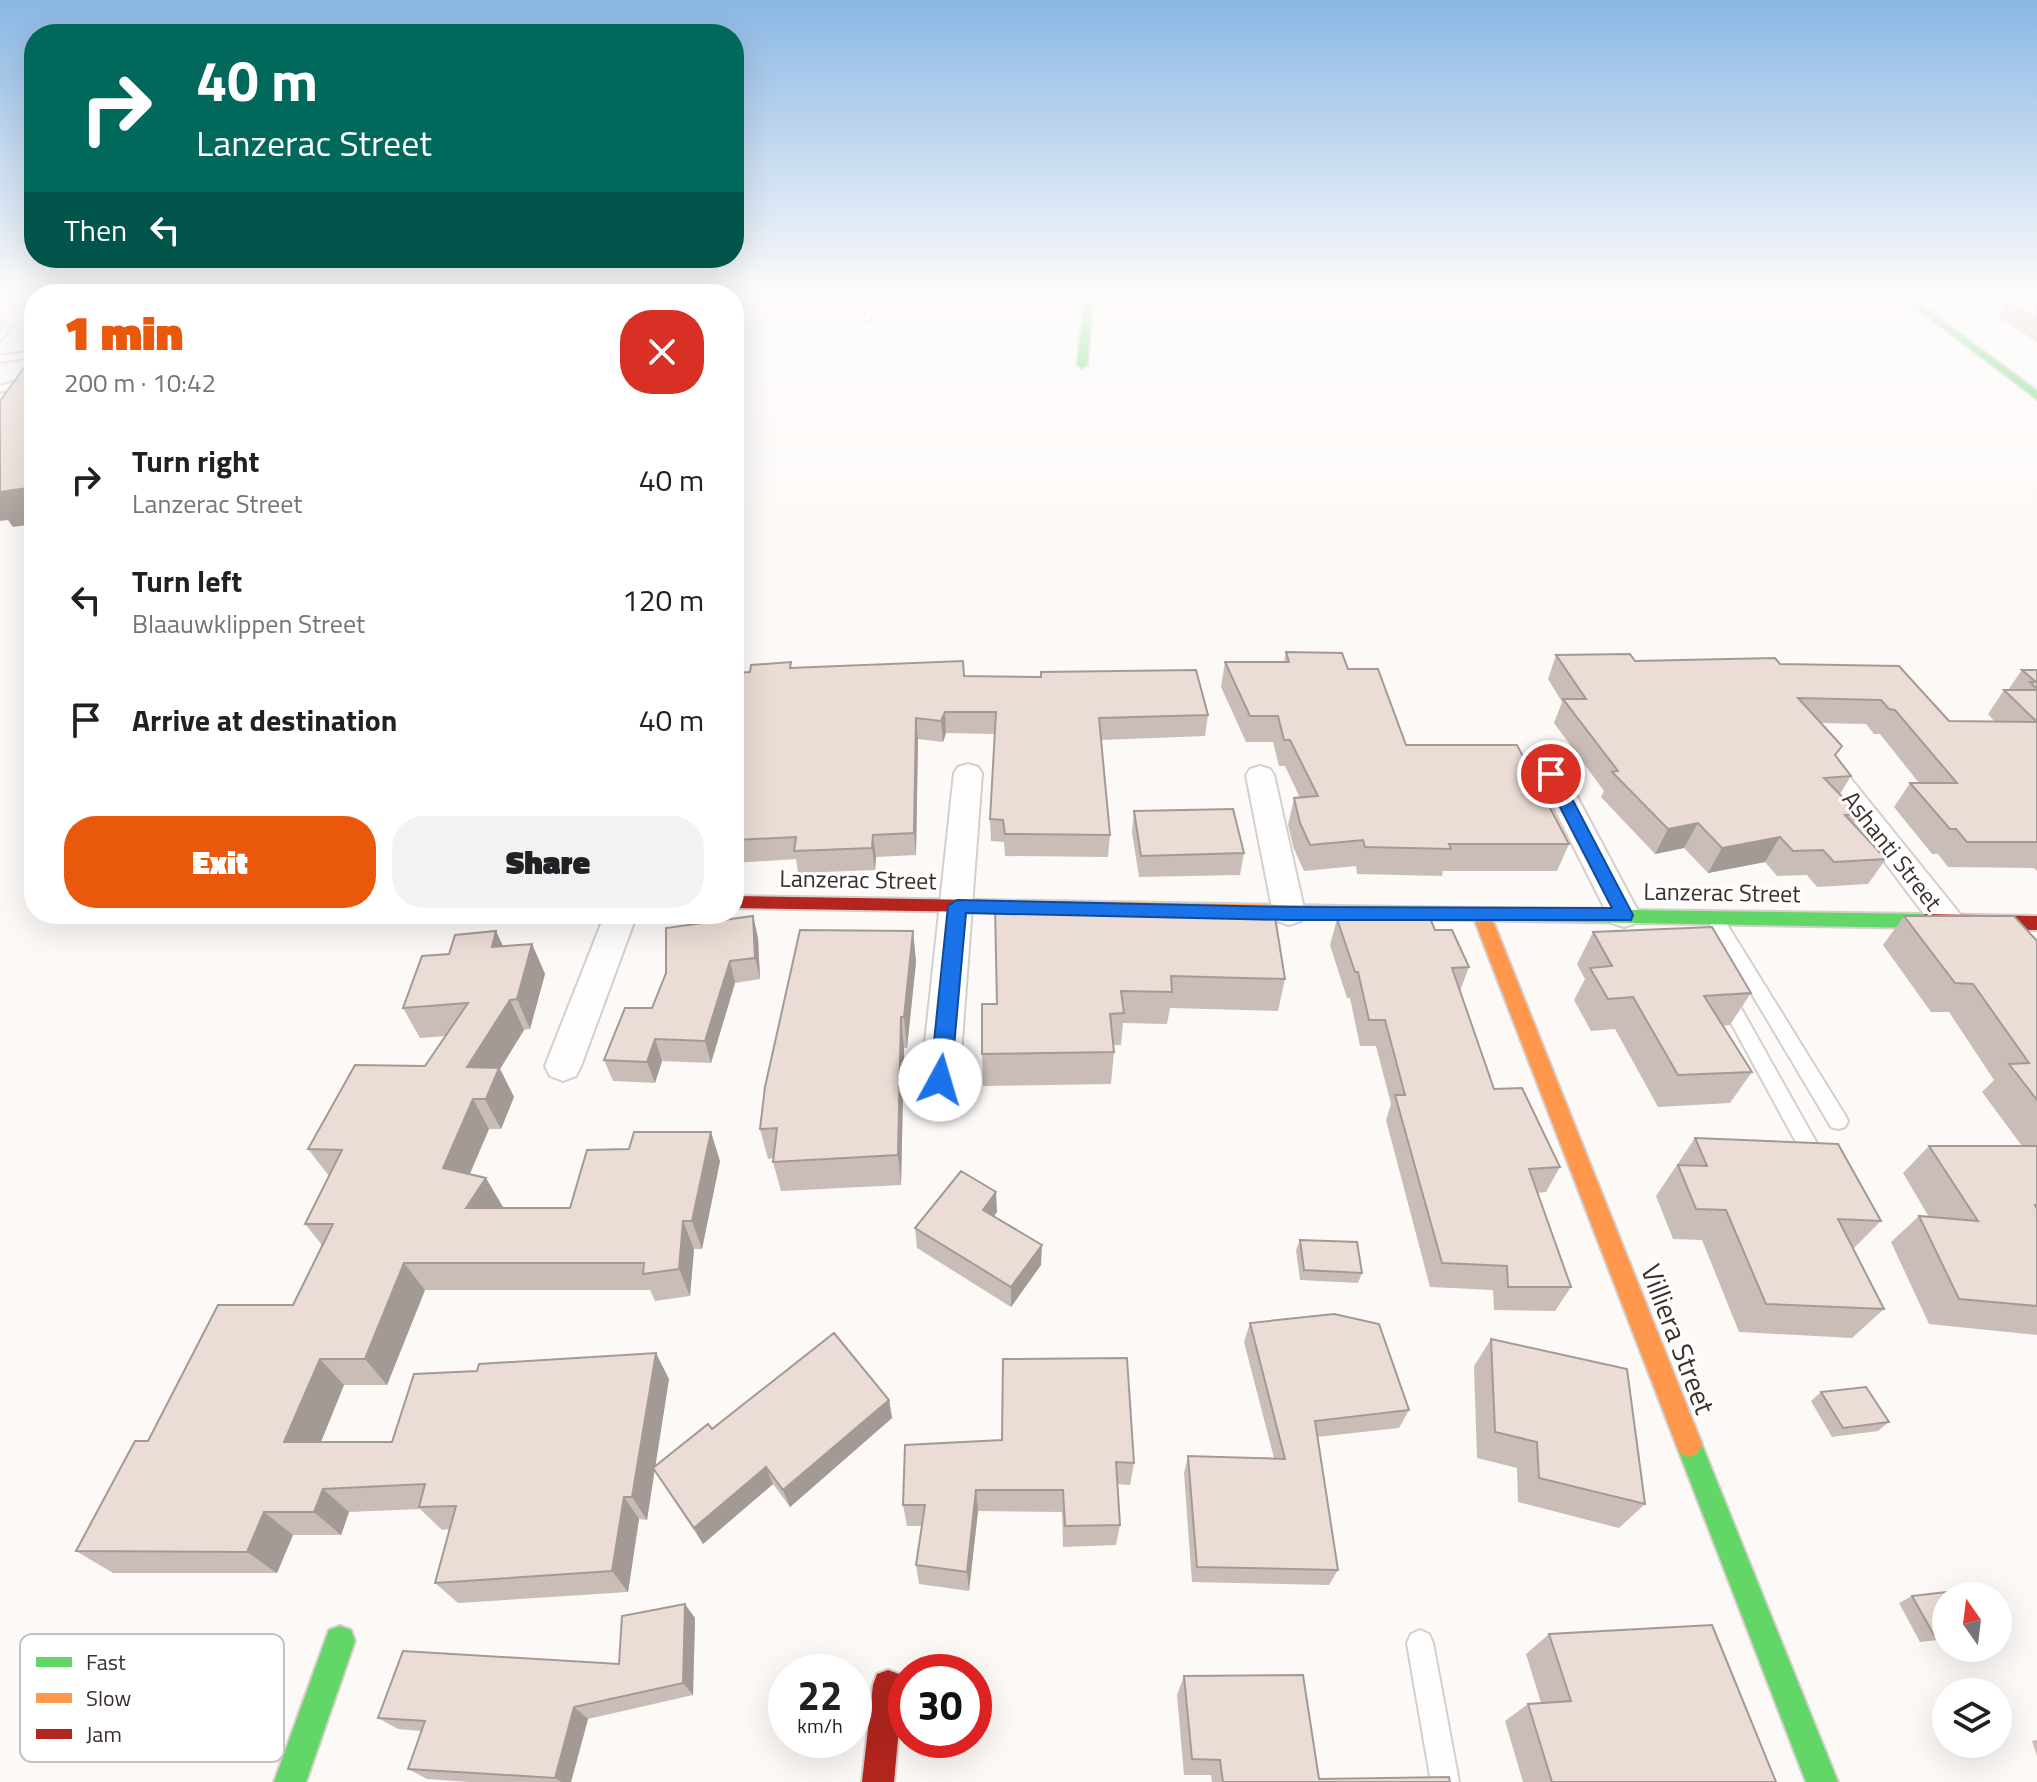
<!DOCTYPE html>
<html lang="en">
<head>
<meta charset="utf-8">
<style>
	:root { --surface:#fff; --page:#f2f2f2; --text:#202124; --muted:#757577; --accent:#ea580c }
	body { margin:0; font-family:"Titillium Web",sans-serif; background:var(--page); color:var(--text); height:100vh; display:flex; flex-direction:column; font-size:30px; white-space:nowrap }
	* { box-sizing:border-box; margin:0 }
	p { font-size:26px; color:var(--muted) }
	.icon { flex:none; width:44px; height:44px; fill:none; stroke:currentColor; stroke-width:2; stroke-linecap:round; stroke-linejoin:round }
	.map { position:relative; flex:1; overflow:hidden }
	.panel { position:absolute; left:24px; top:284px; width:720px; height:640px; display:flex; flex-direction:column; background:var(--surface); border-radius:32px; box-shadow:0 8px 32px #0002 }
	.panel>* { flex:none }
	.hud { position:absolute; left:24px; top:24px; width:720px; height:244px; border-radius:32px; box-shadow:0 8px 32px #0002; background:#00695c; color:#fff; overflow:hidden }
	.needle { width:52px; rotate:346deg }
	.controls { position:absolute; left:1932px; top:1582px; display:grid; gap:16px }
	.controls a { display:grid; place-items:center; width:80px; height:80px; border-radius:50%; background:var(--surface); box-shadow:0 8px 32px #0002; font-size:40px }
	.speed { position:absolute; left:768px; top:1654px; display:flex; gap:16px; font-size:40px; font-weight:700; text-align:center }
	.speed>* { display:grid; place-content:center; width:104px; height:104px; border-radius:50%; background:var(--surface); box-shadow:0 8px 32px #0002; line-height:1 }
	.speed small { font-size:20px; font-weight:400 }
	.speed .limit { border:12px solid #d22; background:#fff; color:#111 }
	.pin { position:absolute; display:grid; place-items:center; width:68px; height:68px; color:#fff; margin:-34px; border:4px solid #fff; border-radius:50%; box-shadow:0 2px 8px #0007 }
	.me { position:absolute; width:88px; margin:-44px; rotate:6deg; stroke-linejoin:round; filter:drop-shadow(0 0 6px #0008) }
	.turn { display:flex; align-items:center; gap:28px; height:168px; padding:0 40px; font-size:36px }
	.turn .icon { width:104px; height:104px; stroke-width:2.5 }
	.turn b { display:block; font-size:56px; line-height:68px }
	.then { display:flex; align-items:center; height:76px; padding:0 40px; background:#0003; gap:16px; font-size:30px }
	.round { display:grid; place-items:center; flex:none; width:84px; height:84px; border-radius:32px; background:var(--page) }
	.head { display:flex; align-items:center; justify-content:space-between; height:136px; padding:0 40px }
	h1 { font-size:48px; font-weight:800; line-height:60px; color:var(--accent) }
	.cta { display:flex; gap:16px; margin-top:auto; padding:16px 40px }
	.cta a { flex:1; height:92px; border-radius:32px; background:var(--accent); color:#fff; font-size:32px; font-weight:800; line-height:92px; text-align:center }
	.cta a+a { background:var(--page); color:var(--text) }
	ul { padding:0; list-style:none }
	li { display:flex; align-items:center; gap:24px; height:120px; padding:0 40px }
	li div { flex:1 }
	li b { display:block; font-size:30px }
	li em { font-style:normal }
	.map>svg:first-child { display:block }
</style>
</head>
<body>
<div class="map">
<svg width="2037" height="1782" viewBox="0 0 2037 1782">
	<rect width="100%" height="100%" fill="#fcf9f7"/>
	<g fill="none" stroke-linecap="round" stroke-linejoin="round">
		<g stroke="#d5cfcc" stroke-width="4">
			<path id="lane" d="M873,298H881L869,320H863Z
				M4,325L11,327L0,340V332Z
				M34,351V357L0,362V356Z
				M34,376V382L0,392V386Z
				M1714,911L1720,913L1845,1115L1848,1121L1845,1127L1838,1129L1831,1127L1706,917Z
				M1726,990L1732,992L1824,1156L1827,1162L1824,1168L1817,1171L1810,1168L1717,997L1720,992Z
				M1420,1630L1429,1634L1433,1643L1459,1782H1431L1407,1643L1411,1634Z"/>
		</g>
		<g stroke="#d5cfcc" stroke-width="4">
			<path id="street" d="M1918,301L2037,306V316L1913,309V303Z
				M968,764L978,767L982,773L959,1080L953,1091L940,1095L927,1091L921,1080L954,773L958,767Z
				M1551,765L1561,768L1565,774L1640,915L1636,923L1624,927L1612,923L1608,915L1537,774L1541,768Z
				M1260,766L1270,769L1274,775L1305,913L1301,921L1289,925L1277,921L1273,913L1246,775L1250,769Z
				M1837,771L1847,774L1960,914L1964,922L1960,930L1948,934L1936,930L1823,780L1827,774Z
				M605,914H637L581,1066L576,1076L563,1081L550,1076L545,1066Z"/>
		</g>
		<g stroke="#d5cfcc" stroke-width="4">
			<path id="fast" d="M1085,298H1093L1087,365L1082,368L1077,365Z
				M1903,298H1912L2037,391V399Z
				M1405,907L1925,914L1934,921L1925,928L1405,919L1396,913Z
				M1689,1431L1698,1435L1838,1782H1806L1676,1444L1680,1435Z
				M340,1626L351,1630L355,1641L306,1782H274L329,1630Z"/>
		</g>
		<g stroke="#d5cfcc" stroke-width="4">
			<path id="slow" d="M980,900L1405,907L1414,913L1405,919L980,912L971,906Z
				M1482,909L1491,916L1702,1444L1698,1453L1689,1457L1680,1453L1676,1444L1473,916Z"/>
		</g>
		<g stroke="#d5cfcc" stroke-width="4">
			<path id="jam" d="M734,896L980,900L989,906L980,912L734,908Z
				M1925,914L2037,916V930L1925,928L1916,921Z
				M888,1670L899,1674L903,1685L894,1782H862L873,1685L877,1674Z"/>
		</g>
		<use href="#lane" fill="#fffefe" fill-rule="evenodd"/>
		<use href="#street" fill="#fffefe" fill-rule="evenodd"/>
		<use href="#fast" fill="#63d668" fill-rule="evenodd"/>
		<use href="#slow" fill="#ff974d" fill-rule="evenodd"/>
		<use href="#jam" fill="#b3261e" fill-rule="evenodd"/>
	</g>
	<path fill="#cabdb7" d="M1969,298H2037V342L1998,317L2006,302L1973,300Z
		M1286,652L1348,669L1406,745L1569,844L1557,871H1443L1442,876L1357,874L1356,866L1304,871L1294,849L1288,825L1294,798H1300L1285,766H1279L1273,742H1246L1221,687L1225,662H1284Z
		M1556,655L1635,661L1780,664L1949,721L1995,722L1988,714L2004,690H2008L2022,670H2037V871L2034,868L1948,867L1938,854H1932L1894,807L1910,783H1919L1880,734H1874L1866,724L1821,723L1836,757L1851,776L1840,794L1859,814L1853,824L1886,859L1868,884L1817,887L1807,875L1777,876L1765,862L1708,873L1684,848L1655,854L1601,797L1604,791L1554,723L1562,702L1548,679Z
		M791,662V668L964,676L1208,715L1205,736L1101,740L1110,835L1108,857L1005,856L1004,842L991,841L990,819L995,734L946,733L943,742L918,739L916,855L876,857L875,870L798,873L796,859L734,863V673L750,672Z
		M1134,811L1244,853L1240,875L1139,877L1132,832Z
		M1113,913L1285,979L1278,1011L1170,1008L1167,1024L1123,1023L1121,1045H1113L1114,1052L1111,1084L983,1086L982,1054L997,1004Z
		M753,916L758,938L760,979L735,983L711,1063L662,1061L655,1083L613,1081L604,1060L652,1008Z
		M1904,916L2037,941V1335L1929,1324L1891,1242L1919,1216L1929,1217L1903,1173L1929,1146H2022L1982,1092L1994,1080L1949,1012H1931L1883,945Z
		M1337,919L1435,930L1469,967L1460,991L1494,1089L1560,1167L1546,1192L1537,1193L1571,1287L1555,1311L1494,1310L1493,1290L1430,1287L1386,1120L1391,1104L1376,1046H1360L1350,998H1347L1330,945Z
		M913,931L916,962L907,1048H904L901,1185L781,1191L773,1162V1158L768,1159L760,1129Z
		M1593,932L1751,993L1730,1025L1723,1026L1752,1072L1730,1103L1658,1107L1615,1029L1591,1031L1574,1000L1585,979L1577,964Z
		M532,944L545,974L530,1029L524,1030L500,1069L514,1097L501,1129H489L470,1174L503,1207L502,1208H570L720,1161L702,1249H694L690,1296L655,1301L650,1290H425L387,1385H344L321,1442H392L669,1379L655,1466L712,1429L889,1400L892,1418L790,1507L773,1484L703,1544L654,1470L647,1520L639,1519L628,1592L458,1603L435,1583L449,1529L442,1530L420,1509L349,1512L341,1535H293L277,1573H113L76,1551L148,1441L293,1305L322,1245L305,1224L329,1176L308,1149L425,1066L446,1036L420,1038L403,1008L449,954L503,946Z
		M1695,1138L1881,1221L1853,1249L1884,1309L1852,1338L1739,1332L1702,1240L1673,1239L1656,1196Z
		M997,1212L994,1216L1041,1265L1011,1307L917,1248L915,1228Z
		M1300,1240L1362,1273L1358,1283L1300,1280L1296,1250Z
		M1250,1323L1409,1410L1399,1428L1317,1437L1338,1570L1329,1585L1192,1582L1184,1473L1188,1456L1274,1458L1244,1342Z
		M1491,1339L1645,1504L1619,1528L1518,1502L1517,1468L1477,1458L1474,1366Z
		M1821,1392L1889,1422L1878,1431L1832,1437L1811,1401Z
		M905,1445L1134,1463L1130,1485L1117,1484L1120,1525L1116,1545L1063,1547L1062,1512L978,1511L969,1591L919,1584L916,1565L922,1526H907L903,1505Z
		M1912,1596H1946V1639L1920,1642L1899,1603Z
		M695,1618L693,1695L588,1719L571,1782H470L427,1779L408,1769L421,1731L398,1729L378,1718L619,1664Z
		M1549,1634L1776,1782H1523L1505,1721L1528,1704L1541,1703L1526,1654Z
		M1184,1676L1319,1779L1450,1782H1212L1211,1775H1184L1177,1695Z
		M2037,1740V1756L2032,1741Z"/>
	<path fill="#a49a95" d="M34,487V524L13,527L8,520L0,521V492Z
		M945,712L946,733L943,742L941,721Z
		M916,718L918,739L916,855L914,833Z
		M1698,823L1684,848L1655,854L1668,829Z
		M873,835L876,857L875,870L872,848Z
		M1780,837L1765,862L1708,873L1722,848Z
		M753,916L758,938L760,979L755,958Z
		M496,931L510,961L492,947Z
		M913,931L916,962L907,1048L904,1017Z
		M532,944L545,974L530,1029L517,999Z
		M730,961L735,983L711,1063L705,1041Z
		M510,1000L524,1030L500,1069L514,1097L501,1129L467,1067Z
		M901,1017L904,1048L901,1185L898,1155Z
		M655,1039L662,1061L655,1083L647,1062Z
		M473,1099L489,1129L460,1196L443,1168Z
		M711,1132L720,1161L702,1249L692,1221Z
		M486,1178L503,1207L484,1236L466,1208Z
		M996,1192L997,1212L984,1230L983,1210Z
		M683,1221L694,1249L690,1296L679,1269Z
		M1042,1245L1041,1265L1011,1307V1287Z
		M404,1263L425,1290L387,1385L365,1359Z
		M656,1353L669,1379L647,1520L632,1497Z
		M320,1359L344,1385L311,1466L284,1442Z
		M889,1400L892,1418L790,1507L783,1490Z
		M766,1467L773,1484L703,1544L694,1528Z
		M323,1489L349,1512L341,1535L314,1512Z
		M976,1490L978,1511L969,1591L967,1572Z
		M624,1497L639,1519L628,1592L612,1571Z
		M264,1512L293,1535L277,1573L247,1552Z
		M685,1604L695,1618L693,1695L683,1683Z
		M574,1707L588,1719L571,1782H561L555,1778Z"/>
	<path fill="#ebdcd5" stroke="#a49a95" stroke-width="2" d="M2007,300L2037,302V319Z
		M34,354V487L0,492V401Z
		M1286,652L1342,653L1348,669H1378L1406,745H1517L1569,844H1449L1451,849L1365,847L1363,840L1310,845L1300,823L1294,798L1318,796L1290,740H1284L1278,716H1250L1225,662H1289Z
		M1630,654L1635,661L1775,658L1780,664L1899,666L1949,721L2037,722V842H1967L1956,829H1950L1910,783H1957L1895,710L1889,709L1881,700L1798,698L1842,746L1835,755L1851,776L1824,778L1859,814L1845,815L1886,859L1834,862L1823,850L1793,851L1780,837L1722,848L1698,823L1668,829L1612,772L1618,771L1563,699H1586L1556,655Z
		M963,661L964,676L1041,677V672L1196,670L1208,715L1099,718L1110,835L1005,834L1003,820L990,819L996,712H945L941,721L916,718L914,833L873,835L872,848L794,851L796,837L734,840V673L750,672L751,665L791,662L790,668Z
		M2022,670H2037V689L2030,682H2036Z
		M2004,690H2037V722Z
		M1233,809L1244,853L1141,856L1134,811Z
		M1112,905L1113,913L1275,917L1285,979L1171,976L1172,992L1121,991L1124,1013L1110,1014L1114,1052L982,1054V1004H997L995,907Z
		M753,916L755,958L730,961L705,1041L655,1039L647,1062L604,1060L625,1008H652L666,973V928Z
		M1429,916L1435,930H1452L1469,967L1452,968L1494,1089L1522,1088L1560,1167L1529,1169L1571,1287H1508L1507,1266L1442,1263L1395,1095H1405L1385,1020H1369L1358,972H1355L1337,919Z
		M1904,916H2014L2037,941V1100L2009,1064L2029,1063L1973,984L1955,983Z
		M1712,927L1751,993L1704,996L1752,1072L1678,1075L1633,997L1608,999L1590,968L1612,966L1593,932Z
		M800,930L913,931L904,1017H901L898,1155L773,1162L777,1128L760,1129L765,1087Z
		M496,931L492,947L532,944L517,999L510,1000L467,1067L499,1068L486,1099H473L443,1168L486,1178L466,1208H570L587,1150L629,1149L634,1132H711L692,1221H683L679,1269L643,1274L644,1263H404L365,1359H320L284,1442H392L414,1374L477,1371L479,1364L656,1353L632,1497H624L612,1571L435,1583L456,1506L419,1507L425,1484L323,1489L314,1512H264L247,1552L76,1551L135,1441H148L218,1305H293L333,1224H305L342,1150L308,1149L355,1065L425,1066L468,1003L403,1008L422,956L449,954L455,935Z
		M1695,1138L1838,1144L1881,1221L1838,1219L1884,1309L1766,1304L1726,1210L1696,1209L1678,1165L1707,1166Z
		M1929,1146H2037V1205H2035L2037,1209V1306L1959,1299L1919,1216L1978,1221Z
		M961,1171L996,1192L983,1210L1042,1245L1011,1287L915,1228Z
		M1300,1240L1357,1242L1362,1273L1304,1270Z
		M1334,1314L1379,1324L1409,1410L1315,1421L1338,1570L1197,1567L1188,1456L1285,1459L1250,1323Z
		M834,1333L889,1400L783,1490L766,1467L694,1528L653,1468L708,1424L712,1429Z
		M1491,1339L1627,1369L1645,1504L1539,1478L1537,1442L1495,1432Z
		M1127,1358L1134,1463L1116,1462L1120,1525L1065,1526L1063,1490H976L967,1572L916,1565L925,1505H903L905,1445L1002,1440L1003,1359Z
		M1866,1387L1889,1422L1843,1428L1821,1392Z
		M1981,1588L1986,1596H1946V1634L1934,1635L1912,1596Z
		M685,1604L683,1683L574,1707L555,1778L408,1769L425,1721L378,1718L403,1651L619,1664L622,1616Z
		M1998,1616L2005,1627L1998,1628Z
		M1712,1625L1776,1782H1552L1528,1704L1571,1701L1549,1634Z
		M1303,1675L1319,1779L1449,1777L1450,1782H1223L1220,1760L1192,1759L1184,1676Z"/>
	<linearGradient id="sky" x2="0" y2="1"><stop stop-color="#8ab7e4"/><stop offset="0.54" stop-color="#fefcfb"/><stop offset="1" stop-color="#fefcfb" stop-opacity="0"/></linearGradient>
	<rect width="2037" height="547" fill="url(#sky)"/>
	<path fill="#1a73e8" stroke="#114b97" stroke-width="2" d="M1551,769L1559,774L1633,915L1631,920H1289L966,913L951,1080L948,1086L940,1089L933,1086L930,1080L948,906L957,900L1289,907L1612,908L1543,774Z"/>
	<g text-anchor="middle" stroke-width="6" stroke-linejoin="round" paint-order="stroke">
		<g font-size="24" fill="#3b302c" stroke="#fff">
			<text transform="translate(1892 851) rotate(52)" y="8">Ashanti Street</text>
			<text transform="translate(858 880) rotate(1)" y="8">Lanzerac Street</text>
			<text transform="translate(1722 893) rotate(1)" y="8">Lanzerac Street</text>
		</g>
		<g font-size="28" fill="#3b302c" stroke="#fff">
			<text transform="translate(1678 1339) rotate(69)" y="10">Villiera Street</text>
		</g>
	</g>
	<rect x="20" y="1634" width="264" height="128" rx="12" fill="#fff" stroke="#c4c1c0" stroke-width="2"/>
	<rect x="36" y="1657" width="36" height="10" fill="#63d668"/>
	<rect x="36" y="1693" width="36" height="10" fill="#ff974d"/>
	<rect x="36" y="1729" width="36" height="10" fill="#b3261e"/>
	<g font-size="22" fill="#3b302c">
		<text x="86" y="1670">Fast</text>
		<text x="86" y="1706">Slow</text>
		<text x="86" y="1742">Jam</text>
	</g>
</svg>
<div class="controls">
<a><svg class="needle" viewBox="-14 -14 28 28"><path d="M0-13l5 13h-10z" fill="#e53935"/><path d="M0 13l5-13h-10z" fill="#757577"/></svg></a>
<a><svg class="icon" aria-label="layers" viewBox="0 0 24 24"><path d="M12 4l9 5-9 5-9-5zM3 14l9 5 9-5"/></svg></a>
</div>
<div class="speed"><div>22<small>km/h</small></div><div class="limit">30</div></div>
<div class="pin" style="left:1551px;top:774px;background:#d93025"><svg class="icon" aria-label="arrive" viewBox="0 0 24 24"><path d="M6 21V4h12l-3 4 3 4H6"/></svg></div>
<svg class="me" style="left:940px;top:1080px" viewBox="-20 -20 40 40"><circle r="19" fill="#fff"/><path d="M0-13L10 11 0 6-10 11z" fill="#1a73e8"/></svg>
<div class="hud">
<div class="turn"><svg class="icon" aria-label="right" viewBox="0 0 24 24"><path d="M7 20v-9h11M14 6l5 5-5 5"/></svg><div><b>40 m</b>Lanzerac Street</div></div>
<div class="then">Then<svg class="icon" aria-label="left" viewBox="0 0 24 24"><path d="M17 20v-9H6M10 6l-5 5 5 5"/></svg></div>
</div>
<section class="panel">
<div class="head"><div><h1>1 min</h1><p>200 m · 10:42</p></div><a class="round" style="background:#d93025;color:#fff"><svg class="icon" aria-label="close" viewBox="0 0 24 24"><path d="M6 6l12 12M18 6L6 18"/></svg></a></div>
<ul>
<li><svg class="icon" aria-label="right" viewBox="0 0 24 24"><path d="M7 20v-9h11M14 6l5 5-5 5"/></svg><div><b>Turn right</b><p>Lanzerac Street</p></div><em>40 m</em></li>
<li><svg class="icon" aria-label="left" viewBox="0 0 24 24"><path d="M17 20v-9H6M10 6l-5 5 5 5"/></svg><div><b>Turn left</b><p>Blaauwklippen Street</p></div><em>120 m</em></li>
<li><svg class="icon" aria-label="arrive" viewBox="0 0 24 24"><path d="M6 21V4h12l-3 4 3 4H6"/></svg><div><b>Arrive at destination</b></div><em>40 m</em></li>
</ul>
<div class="cta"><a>Exit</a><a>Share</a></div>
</section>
</div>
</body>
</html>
